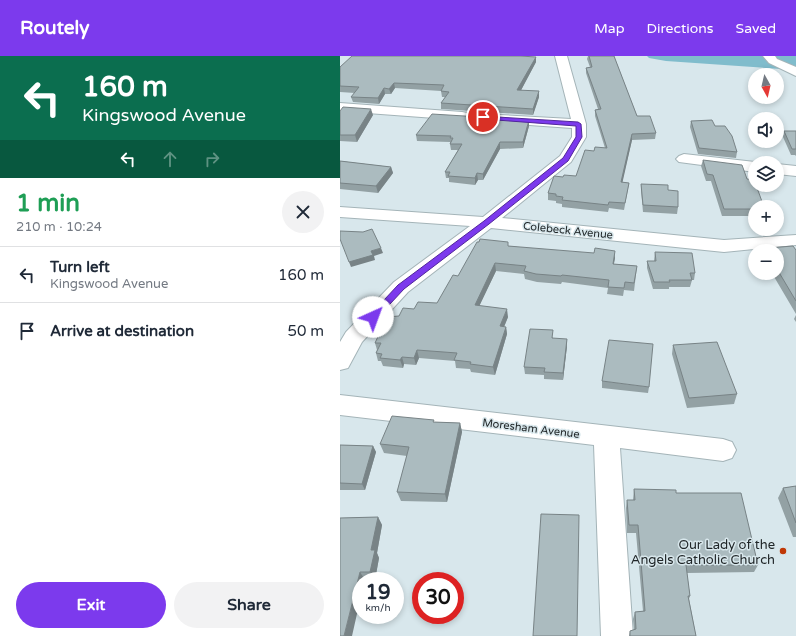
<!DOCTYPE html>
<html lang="en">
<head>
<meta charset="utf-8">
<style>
	:root { --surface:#fff; --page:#f2f2f3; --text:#1f2937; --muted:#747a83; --line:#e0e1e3; --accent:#7c3aed }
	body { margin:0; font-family:"Varela Round",sans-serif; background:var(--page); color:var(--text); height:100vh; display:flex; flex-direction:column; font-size:15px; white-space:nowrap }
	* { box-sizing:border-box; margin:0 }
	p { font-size:13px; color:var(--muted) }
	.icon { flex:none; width:22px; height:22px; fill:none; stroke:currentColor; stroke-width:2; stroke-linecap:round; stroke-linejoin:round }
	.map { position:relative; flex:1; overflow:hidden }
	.drawer { display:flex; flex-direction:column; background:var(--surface); width:340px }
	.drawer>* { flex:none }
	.top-card { background:#0b6e4f; color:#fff; overflow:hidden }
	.needle { width:26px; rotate:172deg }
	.controls { position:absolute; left:408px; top:12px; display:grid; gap:8px }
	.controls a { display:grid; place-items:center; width:36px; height:36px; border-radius:50%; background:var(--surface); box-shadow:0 2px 6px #0003; font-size:20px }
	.speed { position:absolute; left:12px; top:516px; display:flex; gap:8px; font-size:20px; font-weight:700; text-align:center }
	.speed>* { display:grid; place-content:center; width:52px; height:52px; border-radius:50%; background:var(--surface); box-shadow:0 2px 6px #0003; line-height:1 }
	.speed small { font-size:10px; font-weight:400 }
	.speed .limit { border:6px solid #d22; background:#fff; color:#111 }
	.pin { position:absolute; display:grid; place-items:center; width:34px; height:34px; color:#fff; margin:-17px; border:2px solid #fff; border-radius:50%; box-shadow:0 1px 4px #0007 }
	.me { position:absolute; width:44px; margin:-22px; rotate:43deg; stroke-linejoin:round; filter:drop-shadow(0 0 3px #0008) }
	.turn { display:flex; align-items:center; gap:14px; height:84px; padding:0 16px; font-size:18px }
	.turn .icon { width:52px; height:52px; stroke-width:2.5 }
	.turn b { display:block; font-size:28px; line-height:34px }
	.lanes { display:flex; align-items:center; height:38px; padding:0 16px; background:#0003; justify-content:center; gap:20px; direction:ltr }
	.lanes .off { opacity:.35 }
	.round { display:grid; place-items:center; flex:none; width:42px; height:42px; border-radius:21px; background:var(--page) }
	.summary { display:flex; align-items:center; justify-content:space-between; height:68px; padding:0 16px }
	h1 { font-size:24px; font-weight:700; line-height:30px; color:#1e9e55 }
	.primary-button { display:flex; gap:8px; margin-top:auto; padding:8px 16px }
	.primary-button a { flex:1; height:46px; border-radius:24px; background:var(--accent); color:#fff; font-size:16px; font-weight:700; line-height:46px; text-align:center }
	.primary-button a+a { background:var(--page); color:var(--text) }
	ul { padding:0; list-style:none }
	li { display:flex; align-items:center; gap:12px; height:56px; padding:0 16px; border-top:1px solid var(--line) }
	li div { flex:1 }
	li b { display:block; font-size:15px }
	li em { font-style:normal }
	header { display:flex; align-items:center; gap:24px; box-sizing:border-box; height:56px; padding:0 20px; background:var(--accent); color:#fff }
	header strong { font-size:19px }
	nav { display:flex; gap:22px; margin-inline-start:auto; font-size:14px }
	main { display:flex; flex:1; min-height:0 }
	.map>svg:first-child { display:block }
</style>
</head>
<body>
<header>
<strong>Routely</strong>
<nav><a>Map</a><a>Directions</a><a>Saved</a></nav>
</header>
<main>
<section class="drawer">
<div class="top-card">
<div class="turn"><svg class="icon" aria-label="left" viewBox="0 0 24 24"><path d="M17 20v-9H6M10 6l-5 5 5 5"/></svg><div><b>160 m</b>Kingswood Avenue</div></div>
<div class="lanes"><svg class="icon" aria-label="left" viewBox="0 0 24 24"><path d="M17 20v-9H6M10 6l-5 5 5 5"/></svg><svg class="icon off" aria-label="ahead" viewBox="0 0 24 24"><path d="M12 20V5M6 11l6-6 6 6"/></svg><svg class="icon off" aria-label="right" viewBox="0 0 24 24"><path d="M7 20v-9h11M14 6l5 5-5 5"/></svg></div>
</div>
<div class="summary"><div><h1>1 min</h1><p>210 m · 10:24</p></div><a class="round"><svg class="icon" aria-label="close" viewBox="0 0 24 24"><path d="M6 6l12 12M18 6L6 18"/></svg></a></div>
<ul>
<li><svg class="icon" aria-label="left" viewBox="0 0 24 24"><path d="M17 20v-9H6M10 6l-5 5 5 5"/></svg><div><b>Turn left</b><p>Kingswood Avenue</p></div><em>160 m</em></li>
<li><svg class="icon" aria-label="arrive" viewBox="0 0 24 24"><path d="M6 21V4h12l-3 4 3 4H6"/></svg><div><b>Arrive at destination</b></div><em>50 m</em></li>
</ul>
<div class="primary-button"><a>Exit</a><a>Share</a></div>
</section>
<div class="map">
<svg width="456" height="580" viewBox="0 0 456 580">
	<rect width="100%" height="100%" fill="#d8e7ec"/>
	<path fill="#80bccc" d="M307,0H456V14L326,5L309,2Z"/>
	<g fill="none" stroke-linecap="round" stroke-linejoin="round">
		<g stroke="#a4b4b8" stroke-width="2">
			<path id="minor" d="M215,0H227L246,68V81L231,106L162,162L384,184L456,179V189L384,196L151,172L68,236L22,286L8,312L0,314V286L6,276L54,226L130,170L0,161V151L143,161L220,100L232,81V72L160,67L155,66L153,63L155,60L160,59L231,63Z
				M423,0H435L437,3L456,11V20L429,7Z
				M0,47L122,56L127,57L129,60L127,63L122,64L0,55Z
				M344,98L415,106L418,107H415V116L339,106L336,103L339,100Z
				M437,108L456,110V120L437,118Z
				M0,339L383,383L392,386L396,394L392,402L383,405L280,392L293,580H261L254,389L0,359Z"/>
		</g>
		<use href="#minor" fill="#fff" fill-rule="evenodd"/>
	</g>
	<path fill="#93a1a4" d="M248,0H274L297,60L316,77L315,83L292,84L282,126L289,127L288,133L284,154L269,152L268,156L222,151V148L216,147V145L208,144V137L223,121L236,120L254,95L265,92L255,60V54L258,53L246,17V12L250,11L247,3Z
		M196,6L181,34L199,41L193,59L101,53V47L105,41H102L101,35L55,32L51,38H45L39,48L13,46L11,41L15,37L0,36V11Z
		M0,55L33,59L17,86L0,85Z
		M351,65L375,70L397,96L396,102L358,98L350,71Z
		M189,70L183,92L160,93L143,124H138L135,129L109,126V122H106L105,116L118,94H111L110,88V86L77,85L76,79Z
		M444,75H456V100L455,99H451L443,81Z
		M363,104L415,151V160H382L371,125H366L361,110Z
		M0,105L51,111L53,117L38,137L0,133Z
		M301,128L328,134L338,151L337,158L303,156L301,134Z
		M169,190L275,202L274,208L297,210L294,235L284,234L283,240L267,238L268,232L222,226L221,228L197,226L185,223L184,218L156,215L139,250L168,261L164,271H166L167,278L155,319L131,316L130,313L116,312L115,305L79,302L76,309L64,308L63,312L43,310L41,305H38L36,297L37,294L35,287L59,260L74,253L97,247L118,220Z
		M416,193L456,194V258L433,219L425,220L423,217H437V195H415Z
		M415,195V204L413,201Z
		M315,196L355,217L354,224H352L350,231H329V233H313L307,212V205H314Z
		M456,259V266L454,263Z
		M213,281V283H227V290L223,324L204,323V319L185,318L184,311Z
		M333,289L397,338L394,348L347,352L332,298Z
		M262,325L309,331L308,337L262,332Z
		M94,366L120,367L122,376L107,446L61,445L57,436L67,400L44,397L40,388Z
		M0,389L33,390L36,396L25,434H0Z
		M456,430V481H453L438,442L443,432Z
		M294,433L336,437L418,509L414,516L347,517L350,540L349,543L356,580H289L290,575L294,574L293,563L295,556L303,555L296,477H287L286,452L287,444H293Z
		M38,461L42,469L37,497L39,502L35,524H25L24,525H21L0,462Z"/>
	<path fill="#788386" d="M196,1V6L178,40L177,34Z
		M54,27L55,32L51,38L49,33Z
		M44,32L45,38L39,48L38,42Z
		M199,35V41L193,59V53Z
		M31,53L33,59L17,86L15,79Z
		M189,64V70L183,92V86Z
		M292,78V84L281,133V126Z
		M160,86V93L143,124V118Z
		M51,111L53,117L38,137L36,130Z
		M137,117L138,124L135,129V122Z
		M41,192L43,197L34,200L35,204L11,211L9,206L31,195Z
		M275,195V202L272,215L273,208Z
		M155,207L156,215L136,257L135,249Z
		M167,253L168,261L161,278L160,270Z
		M166,271L167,278L155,319L153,311Z
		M227,283V290L223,324V317Z
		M77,294L79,302L76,309L74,302Z
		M62,301L64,308L63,312L60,304Z
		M120,367L122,376L107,446L105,438Z
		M33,390L36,396L25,434L22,428Z
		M38,461L42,469L37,497L39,502L35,524L30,516L31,494Z
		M20,516L25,524L24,525H21V540L12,580H4Z"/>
	<path fill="#abbbbf" stroke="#788386" d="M12,0H180L196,1L177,34L199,35L193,53L101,47L109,36L101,35L104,29L54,27L49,33L44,32L38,42L11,41L19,31L0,30V11Z
		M249,0H274L297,60H310L316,77L292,78L281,126L289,127L285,147L269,146L268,149L222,144L223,141L216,140V138L208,137L214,120L223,121L224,119L236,120L245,94L254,95L255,91L267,92L255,54L261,53L246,12L252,11Z
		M3,51L31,53L15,79H0V55Z
		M92,58L189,64L183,86H160L143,118L137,117L135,122L108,120L110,116H105L122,88H110L113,82H110L111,80L76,79Z
		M372,64L375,70H385L392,80L397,96L359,92L351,65Z
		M444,75H456V93H452Z
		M363,104L402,109L407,123L415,124V129H416L424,151H415V153H384L373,119L367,118Z
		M0,105L51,111L36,130L0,127Z
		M301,128L328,129V134L338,135V151L303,149Z
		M32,173L41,192L31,195L33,199L9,206L0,183V175L23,176Z
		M140,183L168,186V190L254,197L255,192L275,195L273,208L297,210L294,227L285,226L284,232L268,231L269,224L222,219L221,220L196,218L184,215L186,210L155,207L135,249L167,253L160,270L166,271L153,311L130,308L131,306L114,304L117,297L77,294L74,302L62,301L60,304L40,302L42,298L36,297L41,287H35L47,261L59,260L63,252L74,253L78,246L97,247L113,219L118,220L137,186H139Z
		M453,190L456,194V245L437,213V195H417L416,193Z
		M315,196L352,197L355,217H350L352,224H329L330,226H314L307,205H316Z
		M190,273L213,274L212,282L227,283L223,317L204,316L205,312L184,311Z
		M269,284L313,288L309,331L262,325Z
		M377,286L397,338L349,342L333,289Z
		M52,360L94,364L93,366L120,367L105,438L57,436L69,391L40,388Z
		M0,389L33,390L22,428L0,427Z
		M456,430V467L443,432Z
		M294,433L336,434V437H401L418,509H346L350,540H348L356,580H290V575L296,573L295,556L305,555L298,469H289L287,444H295Z
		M201,458L239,459L237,580H193Z
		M38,461L31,494H35L30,516H20L4,580H0V462Z"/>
	<path fill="#7c3aed" stroke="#51269a" d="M141,60L238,66L241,68L242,81L228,105L149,168L64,233L36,263H30L28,261L30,259L58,229L144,165L223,102L236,81V70L143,63L141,62Z"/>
	<circle fill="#c03806" stroke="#d8e7ec" stroke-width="1.5" cx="443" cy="495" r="4"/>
	<g text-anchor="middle" stroke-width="3" stroke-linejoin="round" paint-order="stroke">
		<g font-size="11" fill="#202628" stroke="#d8e7ec">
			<text transform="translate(228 174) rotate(6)" y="4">Colebeck Avenue</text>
			<text transform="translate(191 372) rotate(7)" y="4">Moresham Avenue</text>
		</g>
		<g font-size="13" fill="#202628" stroke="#d8e7ec" text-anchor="end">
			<text x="435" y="493">Our Lady of the<tspan x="435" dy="15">Angels Catholic Church</tspan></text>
		</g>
	</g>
</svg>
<div class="controls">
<a><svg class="needle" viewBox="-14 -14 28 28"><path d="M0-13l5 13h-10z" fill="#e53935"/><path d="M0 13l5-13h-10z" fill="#747a83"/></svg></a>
<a><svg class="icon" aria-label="sound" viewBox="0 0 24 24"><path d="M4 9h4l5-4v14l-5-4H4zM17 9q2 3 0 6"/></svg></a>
<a><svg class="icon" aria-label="layers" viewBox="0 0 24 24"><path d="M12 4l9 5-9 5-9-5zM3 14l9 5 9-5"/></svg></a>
<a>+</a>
<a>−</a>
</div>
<div class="speed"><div>19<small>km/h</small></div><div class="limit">30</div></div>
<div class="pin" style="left:143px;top:61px;background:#d93025"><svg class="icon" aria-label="arrive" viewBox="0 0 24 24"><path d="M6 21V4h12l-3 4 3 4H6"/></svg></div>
<svg class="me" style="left:33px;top:261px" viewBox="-20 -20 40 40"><circle r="19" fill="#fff"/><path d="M0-13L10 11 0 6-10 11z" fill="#7c3aed"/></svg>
</div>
</main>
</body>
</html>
